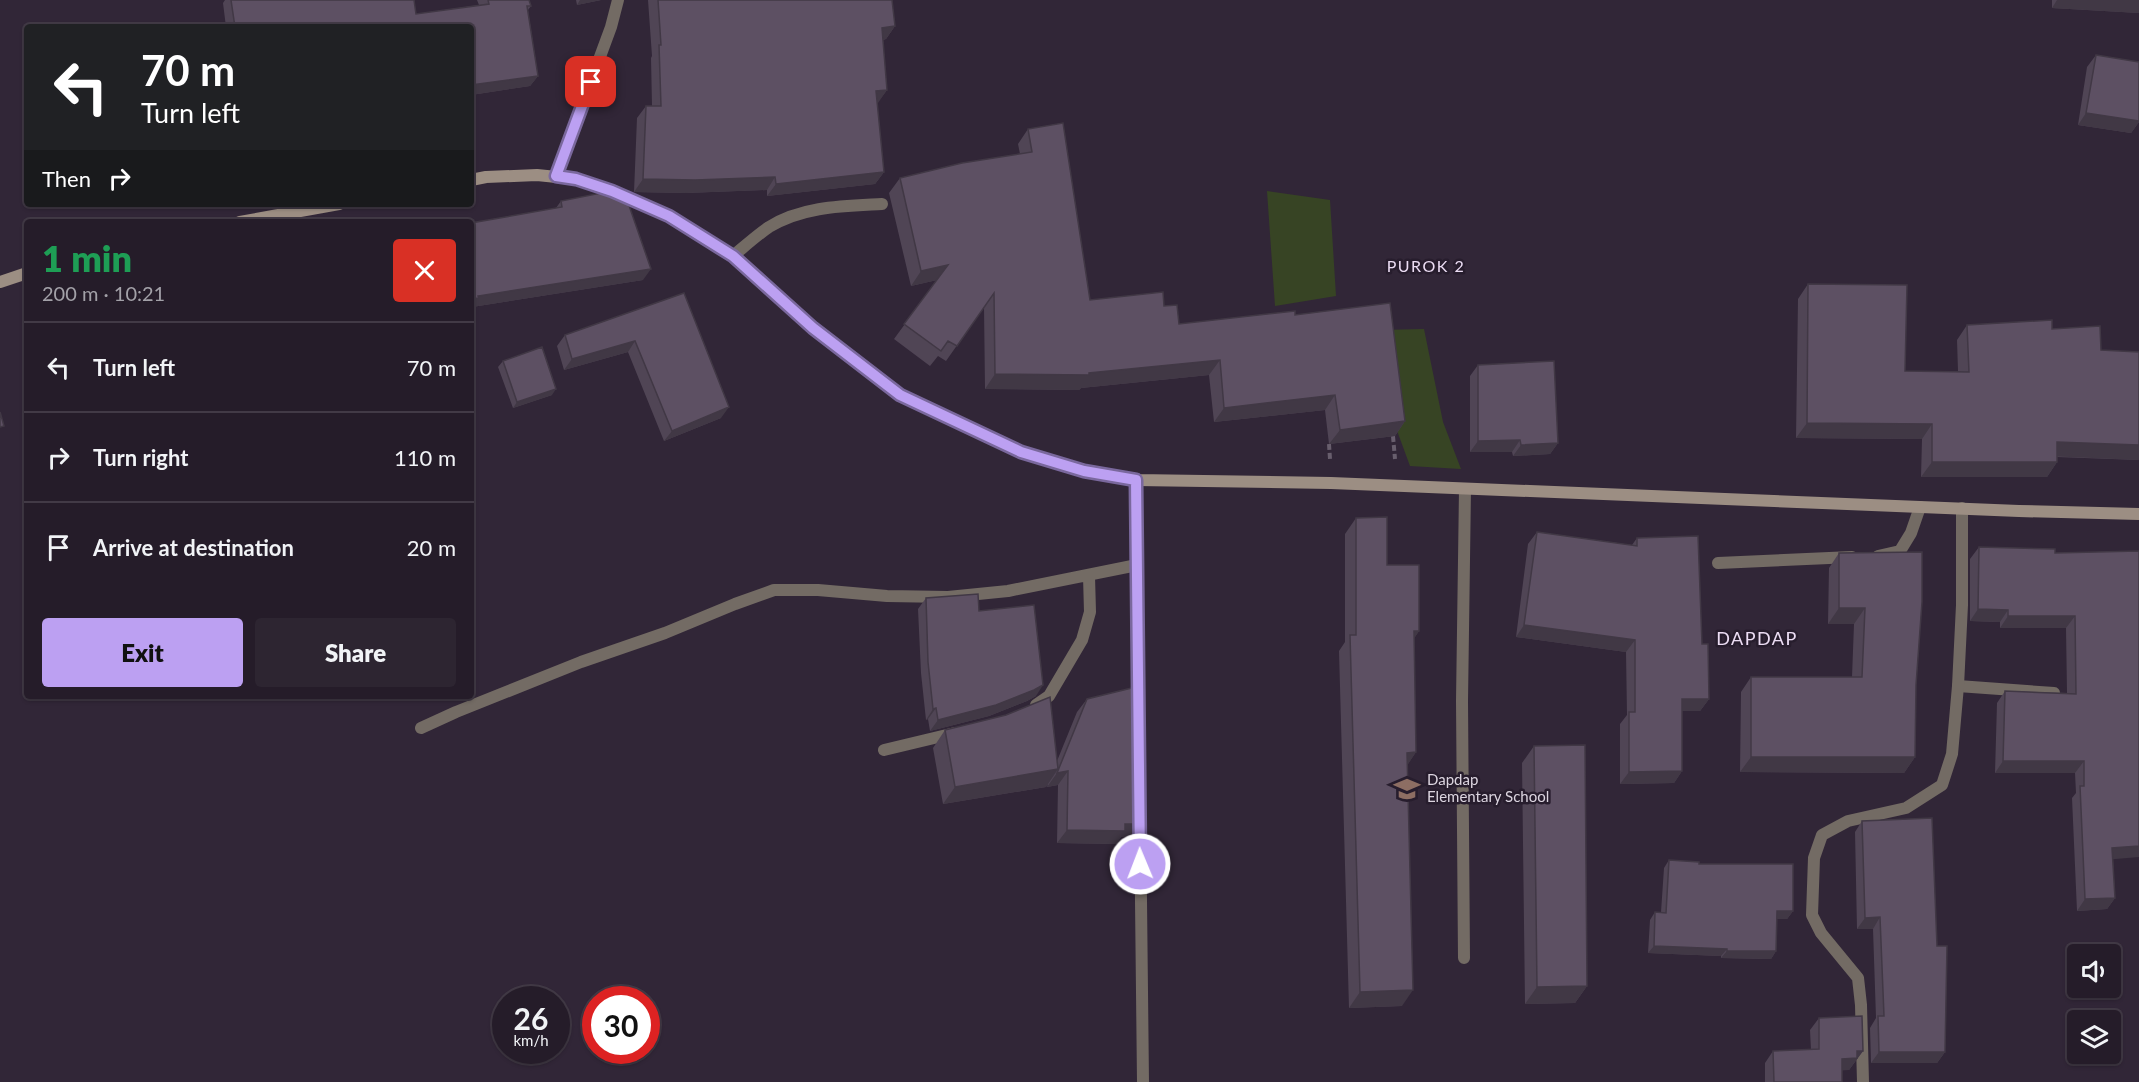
<!DOCTYPE html>
<html lang="en">
<head>
<meta charset="utf-8">
<style>
	:root { --surface:#251c29; --page:#2d2531; --text:#f1f3f6; --muted:#a3a1a8; --line:#423a46; --accent:#bca0f2 }
	body { margin:0; font-family:Lato,sans-serif; background:var(--page); color:var(--text); height:100vh; display:flex; flex-direction:column; font-size:22px; white-space:nowrap }
	* { box-sizing:border-box; margin:0 }
	p { font-size:20px; color:var(--muted) }
	.icon { flex:none; width:33px; height:33px; fill:none; stroke:currentColor; stroke-width:2; stroke-linecap:round; stroke-linejoin:round }
	.map { position:relative; flex:1; overflow:hidden }
	.drawer { position:absolute; left:24px; top:219px; width:450px; height:480px; display:flex; flex-direction:column; background:var(--surface); border-radius:6px; box-shadow:0 2px 4px #0004,0 0 0 2px var(--line) }
	.drawer>* { flex:none }
	.top-card { position:absolute; left:24px; top:24px; width:450px; height:183px; border-radius:6px; box-shadow:0 2px 4px #0004,0 0 0 2px var(--line); background:#202124; color:#fff; overflow:hidden }
	.fabs { position:absolute; left:2067px; top:944px; display:grid; gap:12px }
	.fabs a { display:grid; place-items:center; width:54px; height:54px; border-radius:6px; background:var(--surface); box-shadow:0 2px 4px #0004,0 0 0 2px var(--line); font-size:30px }
	.speed { position:absolute; left:492px; top:986px; display:flex; gap:12px; font-size:30px; font-weight:700; text-align:center }
	.speed>* { display:grid; place-content:center; width:78px; height:78px; border-radius:50%; background:var(--surface); box-shadow:0 2px 4px #0004,0 0 0 2px var(--line); line-height:1 }
	.speed small { font-size:15px; font-weight:400 }
	.speed .limit { border:9px solid #d22; background:#fff; color:#111 }
	.pin { position:absolute; display:grid; place-items:center; width:51px; height:51px; color:#fff; margin:-26px; border-radius:12px; box-shadow:0 3px 9px #0006 }
	.me { position:absolute; width:66px; margin:-33px; rotate:359deg; stroke-linejoin:round; filter:drop-shadow(0 0 4px #0008) }
	.turn { display:flex; align-items:center; gap:21px; height:126px; padding:0 18px; font-size:27px }
	.turn .icon { width:78px; height:78px; stroke-width:2.5 }
	.turn b { display:block; font-size:42px; line-height:51px }
	.then { display:flex; align-items:center; height:57px; padding:0 18px; background:#0003; gap:12px; font-size:22px }
	.round { display:grid; place-items:center; flex:none; width:63px; height:63px; border-radius:6px; background:var(--page) }
	.summary { display:flex; align-items:center; justify-content:space-between; height:102px; padding:0 18px }
	h1 { font-size:36px; font-weight:800; line-height:45px; color:#1e9e55 }
	.button { display:flex; gap:12px; margin-top:auto; padding:12px 18px }
	.button a { flex:1; height:69px; border-radius:6px; background:var(--accent); color:#111; font-size:24px; font-weight:800; line-height:69px; text-align:center }
	.button a+a { background:var(--page); color:var(--text) }
	ul { padding:0; list-style:none }
	li { display:flex; align-items:center; gap:18px; height:90px; padding:0 18px; border-top:2px solid var(--line) }
	li div { flex:1 }
	li b { display:block; font-size:22px }
	li em { font-style:normal }
	.map>svg:first-child { display:block }
</style>
</head>
<body>
<div class="map">
<svg width="2139" height="1082" viewBox="0 0 2139 1082">
	<rect width="100%" height="100%" fill="#312637"/>
	<path fill="#374424" d="M1267,191L1330,200L1336,296L1275,306Z
		M1424,329L1443,422L1461,469L1410,466L1392,417L1381,330Z"/>
	<g fill="none" stroke-linecap="round" stroke-linejoin="round">
		<path stroke="#685e6d" stroke-width="4" stroke-dasharray="6 3" stroke-linecap="butt" d="M1393,436L1395,459
			M1329,444L1330,459"/>
		<path stroke="#736b64" stroke-width="12" d="M733,256C745,246 757,235 769,227C803,206 844,206 882,204
			M1878,556L1900,551L1911,533L1920,507
			M1718,563L1852,557
			M1958,686L2054,693"/>
		<path stroke="#736b64" stroke-width="12" d="M556,176L611,27L618,0
			M1136,480L1139,703
			M1036,705L1049,696L1082,640L1090,612L1089,576
			M421,728L456,712L581,662L665,633L735,604L774,590H818L887,596L948,597L1008,591L1137,565
			M884,750L955,733
			M1140,810L1143,1082
			M1464,958L1462,701L1465,489
			M1863,1082L1861,1005L1858,978L1821,933L1812,915L1814,858L1822,835L1848,821L1906,808L1942,785L1952,754L1958,686L1962,605V508"/>
		<path stroke="#9c8e83" stroke-width="12" d="M471,180L486,177L537,175L576,179L612,191L669,216L733,256L813,329L900,395L1021,452L1084,471L1136,480L1331,483L2019,511L2139,514
			M240,222L339,204
			M0,282L27,273"/>
	</g>
	<path fill="#504555" d="M225,0H414L416,14L479,5L477,0H529L531,6L528,10L538,76L530,86L471,95V27H226L223,3Z
		M576,0H601L577,5Z
		M648,0H892L895,26L886,39L883,40L887,90L877,103L884,172L875,184L767,196V190L686,193L634,192L637,118L646,106H652L651,58L652,56Z
		M2052,0H2139V13L2052,8Z
		M2096,55L2139,62V122L2131,133L2078,125L2087,67Z
		M1028,129L1090,300L1164,306L1179,324L1295,315L1405,421L1395,436L1329,444L1325,410L1214,422L1209,375L1081,388L1079,390L985,389L984,307L946,361L938,356L930,366L894,339L937,280L911,286L889,193L900,178L1020,154L1018,144Z
		M561,201L643,280L472,307L471,308V223L556,208Z
		M1808,284L1905,371H1958L1957,340L1967,325L2052,329L2101,350L2139,352V460L2057,457V462L2047,477H1921L1922,439L1796,438L1798,299Z
		M684,293L721,418L664,441L628,352L564,370L557,346L565,335Z
		M503,361L552,395L513,408L498,367Z
		M1478,365L1558,443L1550,454L1513,456L1512,452H1470V376Z
		M1356,518L1387,565L1419,631L1414,638L1416,752L1407,765L1402,1006L1349,1008L1339,651L1345,642V534Z
		M1537,532L1632,545L1637,538L1702,644L1709,699L1700,711H1682V771L1674,783L1620,784V724L1627,715L1626,652L1516,637L1528,544Z
		M1979,547L2055,553L2139,551L2113,859L2115,898L2107,909L2077,911L2072,798L2076,793L2075,773H1995L1997,703L2005,691L2067,693L2066,628H2000V622L1970,621V559Z
		M1839,553L1916,685L1915,757L1904,773L1740,772L1741,692L1751,677H1852L1854,624H1828L1829,568Z
		M926,598L979,611L1036,696L1027,701L989,716L930,731L928,719L926,720L921,673L918,609Z
		M1087,699L1132,837H1121L1116,844L1057,843L1058,785L1047,787L1048,784L1046,787L943,804L933,748L945,730L1057,761L1077,712Z
		M1534,746L1587,986L1575,1003L1525,1004L1522,763Z
		M1862,821L1937,946L1945,1052L1937,1063H1871L1870,1028L1876,1018L1873,929H1857L1855,832Z
		M1669,860L1699,864L1793,911L1787,919H1777L1776,951L1771,959L1721,958V956L1648,953L1650,920L1655,912H1661L1664,868Z
		M1819,1018L1863,1051L1849,1070H1842V1082H1765V1063L1773,1051L1811,1050L1810,1030Z"/>
	<path fill="#413845" d="M580,0H601L577,5Z
		M2057,0H2139V13L2052,8Z
		M895,26L886,39L873,41L882,28Z
		M538,76L530,86L471,95V85Z
		M887,90L878,103L867,104L876,91Z
		M2086,113L2139,121V122L2131,133L2078,125Z
		M884,172L875,184L767,196L776,184Z
		M775,177L767,190L686,193L634,192L643,179Z
		M948,265L937,280L911,286L921,271Z
		M651,269L643,280L472,307L471,308V299L478,296Z
		M635,341L628,352L564,370L572,359Z
		M1220,360L1209,375L1081,388L1079,390L985,389L995,374L1089,373Z
		M556,389L552,395L513,408L517,402Z
		M1335,395L1325,410L1214,422L1224,408Z
		M729,407L721,418L664,441L672,431Z
		M1405,421L1395,436L1329,444L1340,430Z
		M1807,423L1932,424L1922,439L1796,438Z
		M1520,440L1512,452H1470L1478,441Z
		M2057,442L2139,445V460L2047,456Z
		M1558,443L1550,454L1513,456L1521,445Z
		M1932,462H2057L2047,477H1921Z
		M1839,608H1865L1854,624H1828Z
		M1978,609L2008,610L2000,622L1970,621Z
		M2008,616H2075L2066,628H2000Z
		M1524,625L1635,640L1626,652L1516,637Z
		M1414,631H1419L1408,648Z
		M1043,685L1036,696L1027,701L989,716L930,731L938,720Z
		M1682,699H1709L1700,711H1674Z
		M936,708L928,719L926,720L933,709Z
		M1416,752L1405,769L1407,753Z
		M1751,757H1915L1904,773L1740,772Z
		M2003,761H2084L2075,773H1995Z
		M1058,769L1046,787L943,804L955,787Z
		M1068,771L1058,785L1047,787L1057,773Z
		M1682,771L1674,783L1620,784L1629,772Z
		M1125,824H1141L1132,837H1121L1116,844L1057,843L1067,830Z
		M2139,846V857L2104,860L2112,848Z
		M2115,898L2107,909L2077,911L2085,899Z
		M1777,911H1793L1787,919H1772Z
		M1880,917L1873,929H1857L1865,918Z
		M1654,946L1727,949L1721,956L1648,953Z
		M1727,951H1776L1771,959L1721,958Z
		M1587,986L1575,1003L1525,1004L1537,987Z
		M1413,990L1402,1006L1349,1008L1360,992Z
		M1857,1051H1863L1849,1070L1833,1071L1842,1059Z
		M1879,1052H1945L1937,1063H1871Z"/>
	<path fill="#5d5063" stroke="#413845" stroke-width="1.5" d="M231,0H414L416,14L489,4L488,0H529L531,6H527L538,76L471,85V27H235Z
		M658,0H892L895,26L882,28L887,90L876,91L884,172L776,184L775,177L695,180L643,179L646,106H661L659,45H661Z
		M2096,55L2139,62V121L2086,113Z
		M1063,123L1090,300L1163,292L1164,306L1177,305L1179,324L1295,311V315L1390,303L1405,421L1340,430L1335,395L1224,408L1220,360L1089,373V375L995,374L994,293L957,346L948,341L941,351L904,324L948,265L921,271L900,178L962,163L1032,152L1028,129Z
		M621,189L624,191L651,269L478,296L479,298L471,299V223L562,207L561,201Z
		M1808,284L1907,285L1905,371L1969,372L1967,325L2052,320V329L2100,326L2101,350L2139,352V445L2057,442V462H1932V424L1807,423Z
		M684,293L729,407L672,431L635,341L572,359L565,335Z
		M542,347L556,389L517,402L503,361Z
		M1554,361L1558,443L1521,445L1520,440L1478,441V365Z
		M0,412L4,426L0,427Z
		M1387,517V565H1419V631H1414L1416,752L1407,753L1413,990L1360,992L1350,635H1356V518Z
		M1537,532L1637,546V538L1698,536L1702,644H1708L1709,699H1682V771L1629,772V712H1635V640L1524,625Z
		M1979,547L2055,549V553L2139,551V846L2112,848L2115,898L2085,899L2080,786H2084V761H2003L2005,691L2076,694L2075,616H2008V610L1978,609Z
		M1922,552V602L1916,685L1915,757H1751V677H1862L1865,608H1839V553Z
		M978,594L979,611L1034,605L1043,685L1034,690L996,705L938,720L936,708L933,709L928,662L926,598Z
		M1140,686L1141,824H1125V831L1067,830L1068,771L1057,773L1087,699Z
		M1050,697L1058,769L955,787L945,730L1006,715Z
		M1585,745L1587,986L1537,987L1534,746Z
		M1932,818L1937,946H1947L1945,1052H1879L1878,1016H1884L1880,917L1865,918L1862,821Z
		M1669,860L1699,862V864H1793V911H1777L1776,951H1727V949L1654,946L1655,912L1666,913Z
		M1862,1016L1863,1051H1857V1058L1842,1059V1082H1774L1773,1051L1819,1049V1018Z"/>
	<g fill="none" stroke-linecap="round" stroke-linejoin="round">
		<g stroke="#7a689d" stroke-width="15">
			<path id="route" d="M591,82L556,176L576,179L612,191L669,216L733,256L813,328L900,395L1021,452L1084,471L1136,480L1140,864"/>
		</g>
		<use href="#route" stroke="#bca0f2" stroke-width="10"/>
	</g>
	<defs>
		<g id="school-bare" transform="scale(2.07)"><path d="M0-5L7-2L0 1L-7-2ZM-4 1L0 2.5L4 1V4Q0 6-4 4Z" fill="#8d6e63" stroke="#271d2d" stroke-width="2.5" paint-order="stroke"/></g>
	</defs>
	<g fill-rule="evenodd">
		<use href="#school-bare" x="1407" y="789"/>
	</g>
	<g text-anchor="middle" stroke-width="5" stroke-linejoin="round" paint-order="stroke">
		<g font-size="15" fill="#dcd5e0" stroke="#271d2d" text-anchor="start">
			<text x="1427" y="785">Dapdap<tspan x="1427" dy="17">Elementary School</tspan></text>
		</g>
		<g font-size="16" letter-spacing="1.5" fill="#ecddf4" stroke="#271d2d">
			<text x="1426" y="272">PUROK 2</text>
		</g>
		<g font-size="18" letter-spacing="1.5" fill="#ecddf4" stroke="#271d2d">
			<text x="1757" y="645">DAPDAP</text>
		</g>
	</g>
</svg>
<div class="fabs">
<a><svg class="icon" aria-label="sound" viewBox="0 0 24 24"><path d="M4 9h4l5-4v14l-5-4H4zM17 9q2 3 0 6"/></svg></a>
<a><svg class="icon" aria-label="layers" viewBox="0 0 24 24"><path d="M12 4l9 5-9 5-9-5zM3 14l9 5 9-5"/></svg></a>
</div>
<div class="speed"><div>26<small>km/h</small></div><div class="limit">30</div></div>
<div class="pin" style="left:591px;top:82px;background:#d93025"><svg class="icon" aria-label="arrive" viewBox="0 0 24 24"><path d="M6 21V4h12l-3 4 3 4H6"/></svg></div>
<svg class="me" style="left:1140px;top:864px" viewBox="-20 -20 40 40"><circle r="17" fill="#bca0f2" stroke="#fff" stroke-width="3"/><path d="M0-11L8 9 0 5-8 9z" fill="#fff"/></svg>
<div class="top-card">
<div class="turn"><svg class="icon" aria-label="left" viewBox="0 0 24 24"><path d="M17 20v-9H6M10 6l-5 5 5 5"/></svg><div><b>70 m</b>Turn left</div></div>
<div class="then">Then<svg class="icon" aria-label="right" viewBox="0 0 24 24"><path d="M7 20v-9h11M14 6l5 5-5 5"/></svg></div>
</div>
<section class="drawer">
<div class="summary"><div><h1>1 min</h1><p>200 m · 10:21</p></div><a class="round" style="background:#d93025;color:#fff"><svg class="icon" aria-label="close" viewBox="0 0 24 24"><path d="M6 6l12 12M18 6L6 18"/></svg></a></div>
<ul>
<li><svg class="icon" aria-label="left" viewBox="0 0 24 24"><path d="M17 20v-9H6M10 6l-5 5 5 5"/></svg><div><b>Turn left</b></div><em>70 m</em></li>
<li><svg class="icon" aria-label="right" viewBox="0 0 24 24"><path d="M7 20v-9h11M14 6l5 5-5 5"/></svg><div><b>Turn right</b></div><em>110 m</em></li>
<li><svg class="icon" aria-label="arrive" viewBox="0 0 24 24"><path d="M6 21V4h12l-3 4 3 4H6"/></svg><div><b>Arrive at destination</b></div><em>20 m</em></li>
</ul>
<div class="button"><a>Exit</a><a>Share</a></div>
</section>
</div>
</body>
</html>
